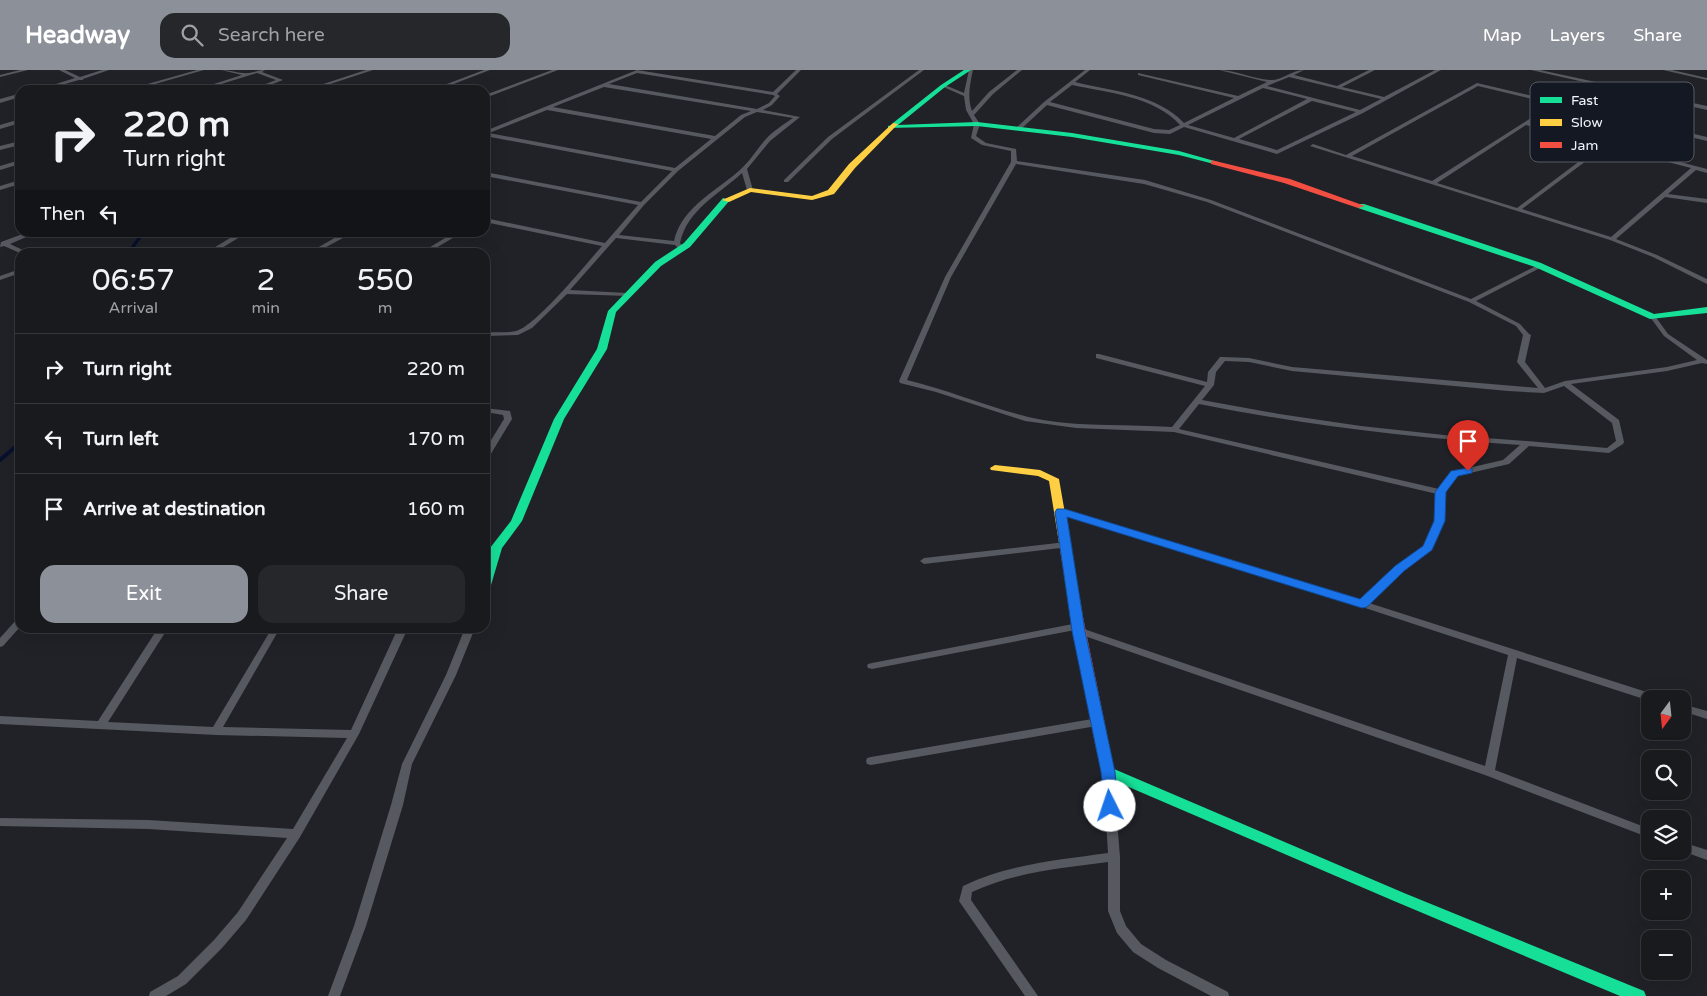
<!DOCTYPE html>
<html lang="en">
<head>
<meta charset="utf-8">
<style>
	:root { --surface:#181a1e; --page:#25272b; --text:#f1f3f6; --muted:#9fa1a4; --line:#36383c; --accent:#8c9099 }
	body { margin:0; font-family:"Varela Round",sans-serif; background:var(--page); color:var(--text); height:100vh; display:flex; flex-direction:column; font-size:19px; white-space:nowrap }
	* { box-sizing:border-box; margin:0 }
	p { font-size:16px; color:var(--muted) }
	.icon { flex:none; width:28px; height:28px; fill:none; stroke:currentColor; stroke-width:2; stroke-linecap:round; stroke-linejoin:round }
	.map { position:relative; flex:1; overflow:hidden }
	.sheet { position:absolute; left:15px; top:178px; width:475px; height:385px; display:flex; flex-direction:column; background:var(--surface); border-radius:15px; box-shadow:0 5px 20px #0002,0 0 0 1px var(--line) }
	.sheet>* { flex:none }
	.guide { position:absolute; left:15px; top:15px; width:475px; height:152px; border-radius:15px; box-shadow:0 5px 20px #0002,0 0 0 1px var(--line); background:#181a1e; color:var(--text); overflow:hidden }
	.needle { width:32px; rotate:195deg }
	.controls { position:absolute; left:1641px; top:620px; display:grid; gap:10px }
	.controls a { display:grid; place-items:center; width:50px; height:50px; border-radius:10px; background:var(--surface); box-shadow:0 5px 20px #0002,0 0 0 1px var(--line); font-size:25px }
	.pin { position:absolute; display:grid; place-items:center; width:42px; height:42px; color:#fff; margin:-51px -21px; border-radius:50% 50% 50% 0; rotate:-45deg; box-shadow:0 0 5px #0007 }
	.pin .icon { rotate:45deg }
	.me { position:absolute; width:55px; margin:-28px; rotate:356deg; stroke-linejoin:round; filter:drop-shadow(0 0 4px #0008) }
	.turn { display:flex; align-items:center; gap:18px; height:105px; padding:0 25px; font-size:22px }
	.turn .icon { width:65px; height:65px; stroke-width:2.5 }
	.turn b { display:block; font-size:35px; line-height:42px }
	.then { display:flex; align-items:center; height:48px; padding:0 25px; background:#0003; gap:10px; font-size:19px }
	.eta { display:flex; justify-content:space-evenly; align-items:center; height:85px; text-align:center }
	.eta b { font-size:30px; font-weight:600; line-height:35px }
	.cta { display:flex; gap:10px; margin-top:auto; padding:10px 25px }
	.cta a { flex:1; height:58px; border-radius:15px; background:var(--accent); color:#fff; font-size:20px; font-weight:600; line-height:58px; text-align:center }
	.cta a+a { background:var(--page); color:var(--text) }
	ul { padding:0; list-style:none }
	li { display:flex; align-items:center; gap:15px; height:70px; padding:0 25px; border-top:1px solid var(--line) }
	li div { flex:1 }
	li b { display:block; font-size:19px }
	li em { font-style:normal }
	header { display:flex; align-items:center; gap:30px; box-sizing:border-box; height:70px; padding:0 25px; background:var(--accent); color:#fff }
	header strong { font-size:24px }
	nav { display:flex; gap:28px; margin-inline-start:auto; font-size:18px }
	.search { width:350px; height:45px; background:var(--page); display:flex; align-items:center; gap:12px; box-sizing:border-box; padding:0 18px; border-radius:15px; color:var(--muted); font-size:19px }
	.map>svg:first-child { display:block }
</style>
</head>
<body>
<header>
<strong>Headway</strong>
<div class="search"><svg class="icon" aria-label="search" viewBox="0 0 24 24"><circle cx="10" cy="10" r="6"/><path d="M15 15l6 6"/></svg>Search here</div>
<nav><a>Map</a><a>Layers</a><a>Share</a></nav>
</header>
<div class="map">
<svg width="1707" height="926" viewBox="0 0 1707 926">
	<rect width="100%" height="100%" fill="#202228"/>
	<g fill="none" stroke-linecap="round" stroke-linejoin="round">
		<path stroke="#07102d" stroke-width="3" d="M129,182L143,163"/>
		<path stroke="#07102d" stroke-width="4" d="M0,390L20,373"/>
		<path fill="#56595f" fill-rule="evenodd" d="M20,0H28L0,7V5Z
			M59,0H65L80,7L102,0H109L83,9V10H79L44,20H37L75,8Z
			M197,0H204L141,18L137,17Z
			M221,0C230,0 241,4 249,3C255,2 259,0 265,0L262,2L283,10L257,20H250L276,10L257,3L202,20H195L242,5Z
			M366,0H373L312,20H305Z
			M484,0H490L438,20H431Z
			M552,0H558L485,28V25Z
			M637,0L773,22L796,0H801L777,24L780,26L772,35L763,40L800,47L770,71L747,99L753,120L752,121L747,120L742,103C719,124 687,140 680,173L683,177L682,178H678L675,175L616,168L570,220L627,223L629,224V226L567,224L532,258L518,265L485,266V262C495,262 507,263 516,261C535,257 587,193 602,176L485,152V148L605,173L638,135L485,106V102L641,132L672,101L485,66V61ZM637,3L773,25L775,26L769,33L757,39L609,14ZM604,17L751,41L741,45L715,66L553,37ZM547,40L711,69L675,98L489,63ZM757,42L793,48C783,55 773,61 766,69C758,78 752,88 744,96C720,120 682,135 674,171L619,165L644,135L678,101L745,47Z
			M919,0H924L832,69L788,112H784V110L828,67Z
			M969,0H973C970,14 967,27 972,41L989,22L1017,0H1022L993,24L974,45L980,54L976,66L986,73L1016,79L1017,91L1145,110L1211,130L1471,229L1538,195H1542V197L1476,231L1520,254L1529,264L1531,265L1525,292L1545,318L1565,311L1667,297L1697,290L1664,266L1650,247L1653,245L1655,246L1668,264L1707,290V294L1702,293L1667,301L1571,314L1619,350L1624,372L1623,374L1609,383L1529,376L1509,394L1457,406L1445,422L1444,451L1431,480L1403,501L1369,533L1659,626L1660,629H1650V631L1517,588L1495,700L1650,759V768L1485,705L1076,563L1075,560L872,599L868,598L867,596L868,594L872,593L1078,553L1083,556L1081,558L1485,696L1508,585L1359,536L1058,444L1057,442L1058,440H1064L1360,530L1397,497L1424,477L1436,451L1437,424L1174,362L1076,358L1025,351L936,322L900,313L899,311L945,207L1011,92V81L982,75L971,68L974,54L966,40L964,26L941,16L945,15L964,23ZM1016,94L1144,114L1207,132L1469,232L1516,256L1523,265L1517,292L1538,318L1292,297L1249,288L1223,287H1220L1208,302L1207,312L1099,284H1096V288L1205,316L1172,357C1129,354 1085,357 1043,350C996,341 953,321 907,310L951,207ZM1225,291L1249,292L1292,301L1508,321L1544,323L1564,316L1612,353L1616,371L1607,378L1527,371L1444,365L1361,356L1279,344L1202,330L1214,315L1216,302ZM1199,334C1305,355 1412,368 1520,375L1503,390L1451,402L1439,419L1179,359Z
			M1085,0H1090L1075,12C1112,21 1157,24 1184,53L1234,28L1138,5V3L1238,26L1267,12L1219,0C1236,0 1253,9 1270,10C1281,11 1292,0 1304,0L1294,5L1337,16L1369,0H1375L1342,17L1384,27L1435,0H1441L1363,43L1277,84L1184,57L1170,64L1154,63L1047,35L1020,60H1016V58L1044,32ZM1289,7L1381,29L1360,40L1267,16ZM1072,15C1109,23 1154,26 1180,55L1169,60L1154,59L1050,32ZM1263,18L1307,29L1234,68L1188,55ZM1312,31L1356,42L1277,80L1239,69Z
			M1531,0H1540L1707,36V40Z
			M1663,0H1672L1707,8V10Z
			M1477,13L1707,67V71L1558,35L1530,53L1707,99V103L1696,100L1668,124L1707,129V133L1665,127L1616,169L1657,185L1707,209V214L1653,187L1610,170L1310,76L1313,74L1346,85ZM1478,16L1553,34L1432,111L1352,86ZM1526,55L1601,75L1517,138L1437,113ZM1606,76L1691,98L1611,167L1522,139Z
			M18,24H20V27L0,33V29Z
			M20,49V53L0,59V55Z
			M20,71V75L0,80V76Z
			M20,90V94L0,100V96Z
			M20,110V114L0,120V116Z
			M28,162H38L10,174L25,181L26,182L20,183L4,176L0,177L1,172Z
			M240,162H248L217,181V182H211L212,179Z
			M345,162H354L317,182H310Z
			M455,162H463L429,182H422Z
			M20,199V203L0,210V206Z
			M485,338L510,341L512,349L489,387L485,389V380L504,349L503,345L485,342Z
			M1066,472L1070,475L1069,477L924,494L920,491L924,488Z
			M20,548V557L3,576L0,577V568L17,549Z
			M158,558H168L108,652L213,657L272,558H280L223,657L351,660L398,558H408L359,664L300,767L246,850L222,878L186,914L166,926H149L150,922L178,906L214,870L238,842L287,768L148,759L0,756V748L148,750L293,759L347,668L216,665L0,654V646L98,651Z
			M465,558H475L456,605L412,694L403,735L366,856L340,926H328L354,856L391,735L402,694L446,605Z
			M1682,634L1707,641V649L1682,641Z
			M1098,648L1102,649L1103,652L1102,655L871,695L867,694L866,691L867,688L871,687Z
			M1108,698L1112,699L1113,702L1120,787V841L1126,856L1141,874L1166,890L1228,922L1229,926H1211L1158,898L1133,882L1117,863L1108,841V792C1062,798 1015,802 972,822L971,830L1038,926H1025L961,834L959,831L963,816C1009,794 1058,790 1108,783L1103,702L1104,699Z
			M1682,772L1707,780V790L1682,781Z"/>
		<path fill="#16e098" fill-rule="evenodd" d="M964,0H971L945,17L898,55L977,52L1072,63L1179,81L1218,92L1214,94L1179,85L1072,67L977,56L888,58V56L892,55L893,53L941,15Z
			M723,128L730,130L690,177L661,196L616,242L607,279L564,349L522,451L502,478L491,515L485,519V495L490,478L511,451L554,349L597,279L608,241L655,192L684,173Z
			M1358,134H1364L1541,193L1654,244L1707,237V243L1650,249L1535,197L1358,138Z
			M1102,669L1107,671L1109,674L1114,699L1404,823L1644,921L1646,926H1620L1394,831L1103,706L1095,674L1097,671Z"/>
		<path fill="#ffcf43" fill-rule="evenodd" d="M893,53L898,54L855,98L834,124L812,130L751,122L729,132L722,130L750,118L812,126L828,120L849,94Z
			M995,395L1040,400L1059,409L1083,547L1081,550L1077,551L1071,547L1049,411L1038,406L991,400L990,398Z"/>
		<path fill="#f24e42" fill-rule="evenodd" d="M1211,90L1290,109L1365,136L1358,138L1284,113L1211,94Z
			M1077,543L1083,547L1109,674L1107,677L1102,679L1097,677L1095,674L1071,547Z"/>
	</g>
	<path fill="#1a73e8" stroke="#114b97" d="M1468,398H1472V403L1458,406L1446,422L1445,451L1432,480L1404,501L1367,537L1362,538L1067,447L1085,561L1115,702L1118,736L1115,740H1105L1101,702L1072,561L1055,442L1057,439H1065L1360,529L1395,496L1423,476L1434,451L1435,422L1451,401Z"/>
	<rect x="1530" y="12" width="164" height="80" rx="8" fill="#131822" stroke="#565a63" stroke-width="1"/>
	<rect x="1540" y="27" width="22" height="6" fill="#16e098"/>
	<rect x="1540" y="49" width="22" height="7" fill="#ffcf43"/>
	<rect x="1540" y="72" width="22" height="6" fill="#f24e42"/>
	<g font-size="14" fill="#f1f4fc">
		<text x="1571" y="35">Fast</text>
		<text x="1571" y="57">Slow</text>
		<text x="1571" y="80">Jam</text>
	</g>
</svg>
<div class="controls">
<a><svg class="needle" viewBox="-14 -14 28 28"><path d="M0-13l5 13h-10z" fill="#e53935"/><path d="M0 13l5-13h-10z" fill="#9fa1a4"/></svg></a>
<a><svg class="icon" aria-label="search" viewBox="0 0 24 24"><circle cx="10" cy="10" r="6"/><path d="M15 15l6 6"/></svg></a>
<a><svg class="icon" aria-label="layers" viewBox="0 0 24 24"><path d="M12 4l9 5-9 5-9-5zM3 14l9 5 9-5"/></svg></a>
<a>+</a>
<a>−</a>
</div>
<div class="pin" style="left:1468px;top:401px;background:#d93025"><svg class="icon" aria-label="arrive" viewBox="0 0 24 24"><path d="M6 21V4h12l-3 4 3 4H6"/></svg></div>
<svg class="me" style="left:1110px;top:736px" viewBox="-20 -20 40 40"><circle r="19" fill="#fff"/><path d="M0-13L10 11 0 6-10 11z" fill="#1a73e8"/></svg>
<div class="guide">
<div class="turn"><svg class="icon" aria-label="right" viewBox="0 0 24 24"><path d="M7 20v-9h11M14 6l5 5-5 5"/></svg><div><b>220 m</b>Turn right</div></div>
<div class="then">Then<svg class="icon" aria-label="left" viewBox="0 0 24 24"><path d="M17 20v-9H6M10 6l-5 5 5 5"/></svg></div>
</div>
<section class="sheet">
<div class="eta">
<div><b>06:57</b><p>Arrival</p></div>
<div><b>2</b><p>min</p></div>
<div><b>550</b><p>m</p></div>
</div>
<ul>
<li><svg class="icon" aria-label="right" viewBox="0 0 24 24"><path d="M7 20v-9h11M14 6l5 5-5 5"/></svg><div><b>Turn right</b></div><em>220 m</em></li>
<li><svg class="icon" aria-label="left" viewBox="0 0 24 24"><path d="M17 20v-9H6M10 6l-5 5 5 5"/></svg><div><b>Turn left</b></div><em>170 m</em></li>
<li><svg class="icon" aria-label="arrive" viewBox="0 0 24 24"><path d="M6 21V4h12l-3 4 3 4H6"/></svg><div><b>Arrive at destination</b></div><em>160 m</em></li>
</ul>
<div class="cta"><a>Exit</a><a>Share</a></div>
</section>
</div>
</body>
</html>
